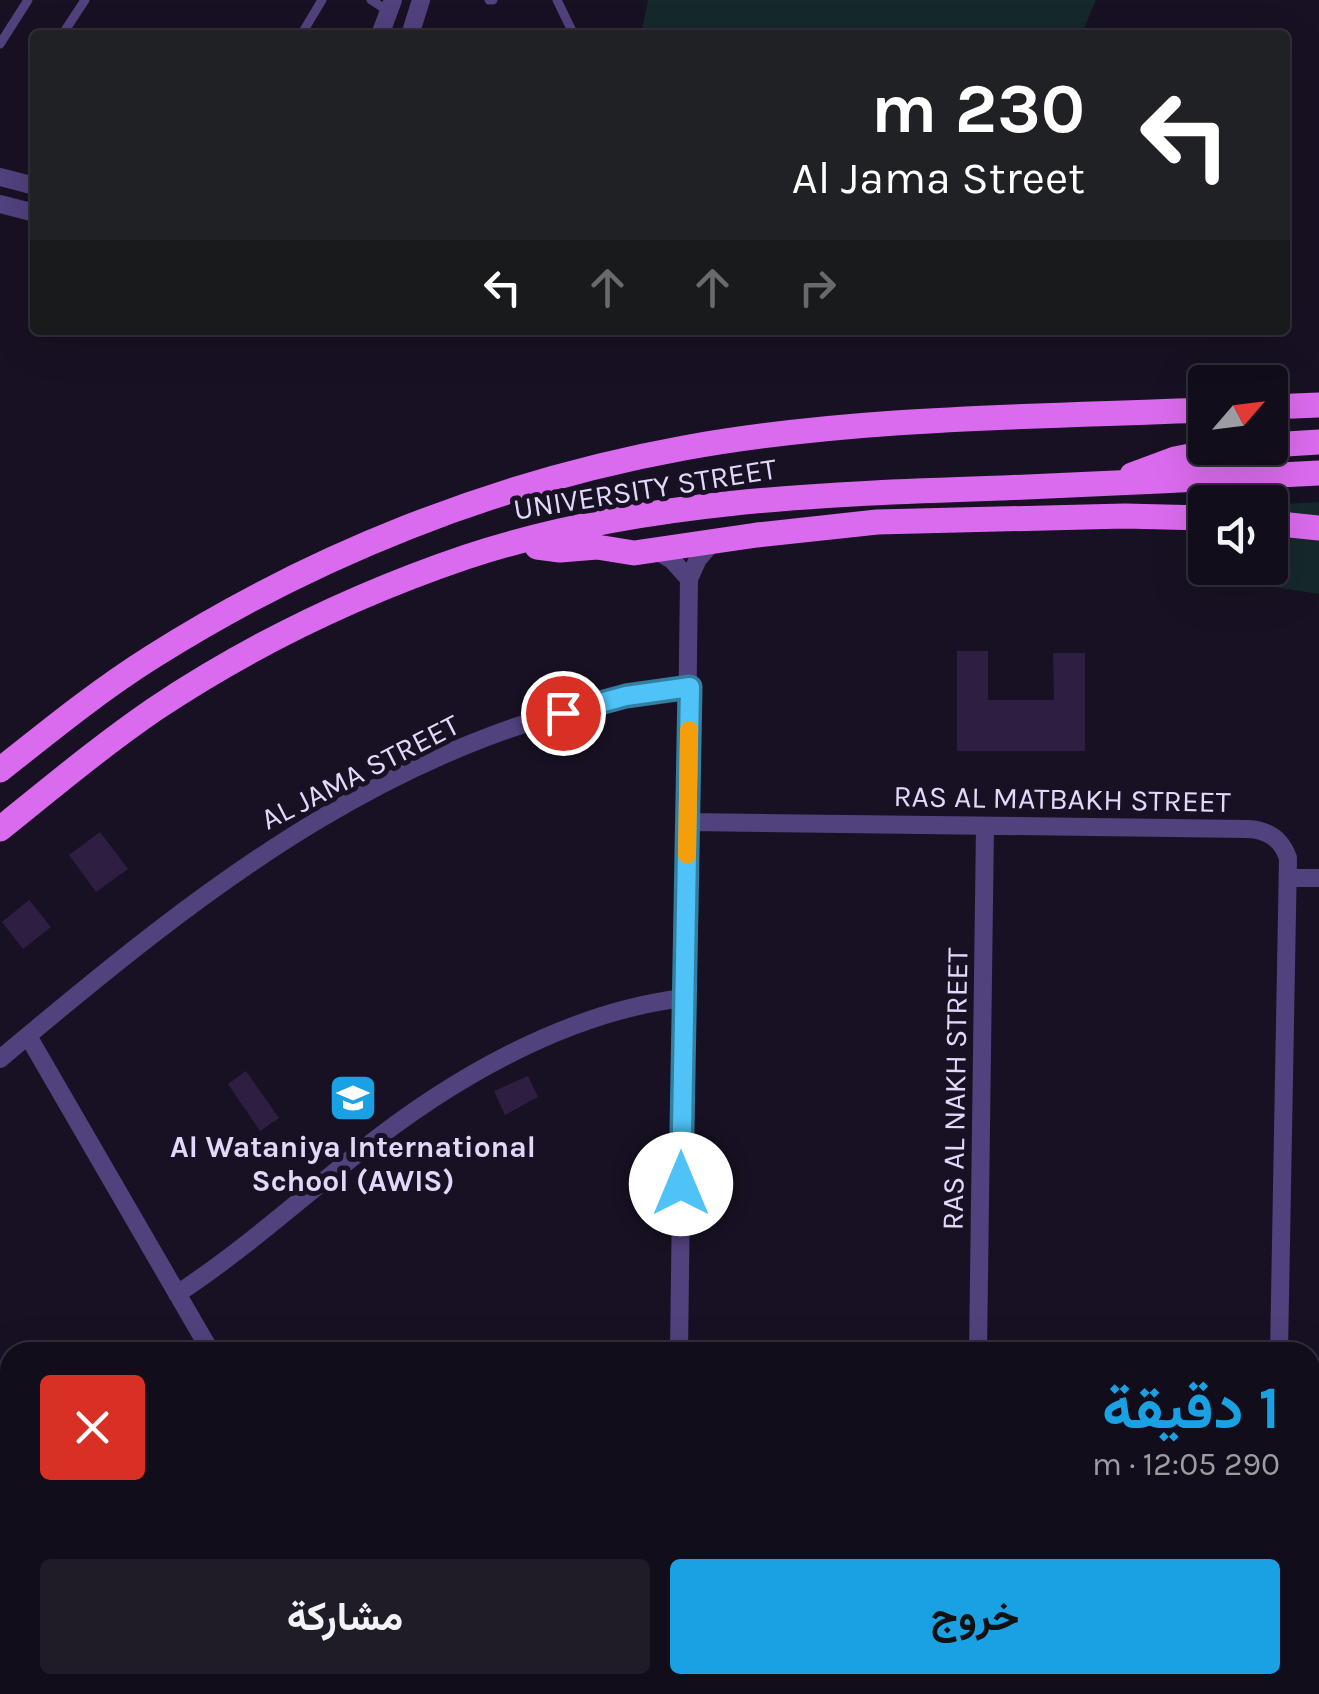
<!DOCTYPE html>
<html lang="ar">
<head>
<meta charset="utf-8">
<style>
	:root { --surface:#120d1a; --page:#1f1b27; --text:#f1f3f6; --muted:#9c9ca2; --line:#312d39; --accent:#1aa1e4 }
	body { margin:0; font-family:Karla,Vazirmatn,sans-serif; background:var(--page); color:var(--text); direction:rtl; height:100vh; display:flex; flex-direction:column; font-size:38px; white-space:nowrap }
	* { box-sizing:border-box; margin:0 }
	p { font-size:32px; color:var(--muted) }
	.icon { flex:none; width:55px; height:55px; fill:none; stroke:currentColor; stroke-width:2; stroke-linecap:round; stroke-linejoin:round }
	.map { position:relative; flex:1; overflow:hidden; direction:ltr }
	.sheet { position:absolute; left:0px; top:1342px; width:1320px; height:352px; display:flex; flex-direction:column; background:var(--surface); border-radius:30px 30px 0 0; box-shadow:0 10px 40px #0002,0 0 0 2px var(--line); direction:rtl }
	.sheet>* { flex:none }
	.top-card { position:absolute; left:30px; top:30px; width:1260px; height:305px; border-radius:10px; box-shadow:0 10px 40px #0002,0 0 0 2px var(--line); direction:rtl; background:#202124; color:#fff; overflow:hidden }
	.needle { width:65px; rotate:62deg }
	.buttons { position:absolute; left:1188px; top:365px; display:grid; gap:20px }
	.buttons a { display:grid; place-items:center; width:100px; height:100px; border-radius:10px; background:var(--surface); box-shadow:0 10px 40px #0002,0 0 0 2px var(--line); font-size:50px }
	.pin { position:absolute; display:grid; place-items:center; width:85px; height:85px; color:#fff; margin:-42px; border:5px solid #fff; border-radius:50%; box-shadow:0 2px 10px #0007 }
	.me { position:absolute; width:110px; margin:-55px; rotate:0deg; stroke-linejoin:round; filter:drop-shadow(0 0 8px #0008) }
	.turn { display:flex; align-items:center; gap:35px; height:210px; padding:0 40px; font-size:45px }
	.turn .icon { width:130px; height:130px; stroke-width:2.5 }
	.turn b { display:block; font-size:70px; line-height:85px }
	.lanes { display:flex; align-items:center; height:95px; padding:0 40px; background:#0003; justify-content:center; gap:50px; direction:ltr }
	.lanes .off { opacity:.35 }
	.round { display:grid; place-items:center; flex:none; width:105px; height:105px; border-radius:10px; background:var(--page) }
	.summary { display:flex; align-items:center; justify-content:space-between; height:170px; padding:0 40px }
	h1 { font-size:60px; font-weight:700; line-height:75px; color:var(--accent) }
	.primary-button { display:flex; gap:20px; margin-top:auto; padding:20px 40px }
	.primary-button a { flex:1; height:115px; border-radius:10px; background:var(--accent); color:#111; font-size:40px; font-weight:700; line-height:115px; text-align:center }
	.primary-button a+a { background:var(--page); color:var(--text) }
	.map>svg:first-child { display:block }
</style>
</head>
<body>
<div class="map">
<svg width="1319" height="1694" viewBox="0 0 1319 1694">
	<rect width="100%" height="100%" fill="#181123"/>
	<path fill="#15282c" d="M648,0H1096L1081,35H641Z
		M1319,502V594L1249,583L1247,568H1270V505Z"/>
	<path fill="#2e1f42" d="M957,651H988V700H1054L1053,653H1085V751H957Z
		M100,832L128,869L96,892L69,855Z
		M29,900L51,927L23,949L2,922Z
		M246,1071L279,1118L260,1131L228,1084Z
		M528,1076L538,1097L505,1115L494,1091Z"/>
	<g fill="none" stroke-linecap="round" stroke-linejoin="round">
		<path stroke="#51417d" stroke-width="9" d="M371,0L390,12
			M489,0H493
			M557,0L574,35
			M62,35L85,0
			M301,35L322,0
			M0,44L28,0
			M1227,576L1229,568"/>
		<path stroke="#51417d" stroke-width="18" d="M380,35L393,0
			M410,35L421,0
			M0,177L35,186
			M0,204L35,213
			M657,551L672,560L689,579
			M688,822L1248,829C1267,830 1281,838 1288,858L1279,1352
			M1288,878H1319
			M28,1036L211,1352
			M0,1059C207,885 411,720 690,687
			M177,1294C241,1252 298,1201 357,1154C449,1080 564,1013 683,998
			M679,1352L689,579L698,559L712,543
			M978,1352L985,826
			M1310,1498L1319,1491
			M1310,1516L1319,1523
			M0,1572L10,1589
			M0,1610L10,1604
			M487,1685L489,1694
			M1100,1685L1120,1694
			M1186,1685L1190,1694
			M273,1694L296,1685
			M306,1694L332,1685
			M1139,1694L1143,1685"/>
		<path stroke="#db6bee" stroke-width="25" d="M1270,407L1319,405
			M1270,445L1319,442
			M1132,475L1175,459L1230,448
			M1270,523L1319,528
			M537,547L560,550L597,547L634,553L757,535L877,522L1125,516L1205,518
			M0,770C49,731 98,691 152,657C313,555 497,482 684,448C855,417 1032,417 1205,410
			M0,829C51,788 101,746 155,709C251,645 357,594 466,557C638,500 823,494 1003,488C1108,484 1214,478 1319,473"/>
	</g>
	<g fill="none" stroke-linecap="round" stroke-linejoin="round">
		<g stroke="#337fa1" stroke-width="25">
			<path id="route" d="M563,713L626,696L690,687L681,1184"/>
		</g>
		<use href="#route" stroke="#4fc3f7" stroke-width="18"/>
		<path stroke="#f59e0b" stroke-width="18" d="M687,855L689,730"/>
	</g>
	<defs>
		<g id="school-square" transform="scale(2.5)"><rect x="-9" y="-9" width="18" height="18" rx="4" fill="#1aa1e4" stroke="#181123"/><path d="M0-5L7-2L0 1L-7-2ZM-4 1L0 2.5L4 1V4Q0 6-4 4Z" fill="#fff"/></g>
	</defs>
	<g fill-rule="evenodd">
		<use href="#school-square" x="353" y="1098"/>
	</g>
	<g text-anchor="middle" stroke-width="10" stroke-linejoin="round" paint-order="stroke">
		<g font-size="30" fill="#e3d7fa" stroke="#181123">
			<text transform="translate(645 489) rotate(-9)" y="10">UNIVERSITY STREET</text>
			<text transform="translate(360 772) rotate(-27)" y="10">AL JAMA STREET</text>
			<text transform="translate(1062 799) rotate(1)" y="10">RAS AL MATBAKH STREET</text>
			<text transform="translate(955 1089) rotate(-89)" y="10">RAS AL NAKH STREET</text>
		</g>
		<g font-size="30" font-weight="bold" fill="#e3d7fa" stroke="#181123">
			<text x="353" y="1157">Al Wataniya International<tspan x="353" dy="34">School (AWIS)</tspan></text>
		</g>
	</g>
</svg>
<div class="buttons">
<a><svg class="needle" viewBox="-14 -14 28 28"><path d="M0-13l5 13h-10z" fill="#e53935"/><path d="M0 13l5-13h-10z" fill="#9c9ca2"/></svg></a>
<a><svg class="icon" aria-label="sound" viewBox="0 0 24 24"><path d="M4 9h4l5-4v14l-5-4H4zM17 9q2 3 0 6"/></svg></a>
</div>
<div class="pin" style="left:563px;top:713px;background:#d93025"><svg class="icon" aria-label="arrive" viewBox="0 0 24 24"><path d="M6 21V4h12l-3 4 3 4H6"/></svg></div>
<svg class="me" style="left:681px;top:1184px" viewBox="-20 -20 40 40"><circle r="19" fill="#fff"/><path d="M0-13L10 11 0 6-10 11z" fill="#4fc3f7"/></svg>
<div class="top-card">
<div class="turn"><svg class="icon" aria-label="left" viewBox="0 0 24 24"><path d="M17 20v-9H6M10 6l-5 5 5 5"/></svg><div><b>230 m</b>Al Jama Street</div></div>
<div class="lanes"><svg class="icon" aria-label="left" viewBox="0 0 24 24"><path d="M17 20v-9H6M10 6l-5 5 5 5"/></svg><svg class="icon off" aria-label="ahead" viewBox="0 0 24 24"><path d="M12 20V5M6 11l6-6 6 6"/></svg><svg class="icon off" aria-label="ahead" viewBox="0 0 24 24"><path d="M12 20V5M6 11l6-6 6 6"/></svg><svg class="icon off" aria-label="right" viewBox="0 0 24 24"><path d="M7 20v-9h11M14 6l5 5-5 5"/></svg></div>
</div>
<section class="sheet">
<div class="summary"><div><h1>1 دقيقة</h1><p>290 m · 12:05</p></div><a class="round" style="background:#d93025;color:#fff"><svg class="icon" aria-label="close" viewBox="0 0 24 24"><path d="M6 6l12 12M18 6L6 18"/></svg></a></div>
<div class="primary-button"><a>خروج</a><a>مشاركة</a></div>
</section>
</div>
</body>
</html>
